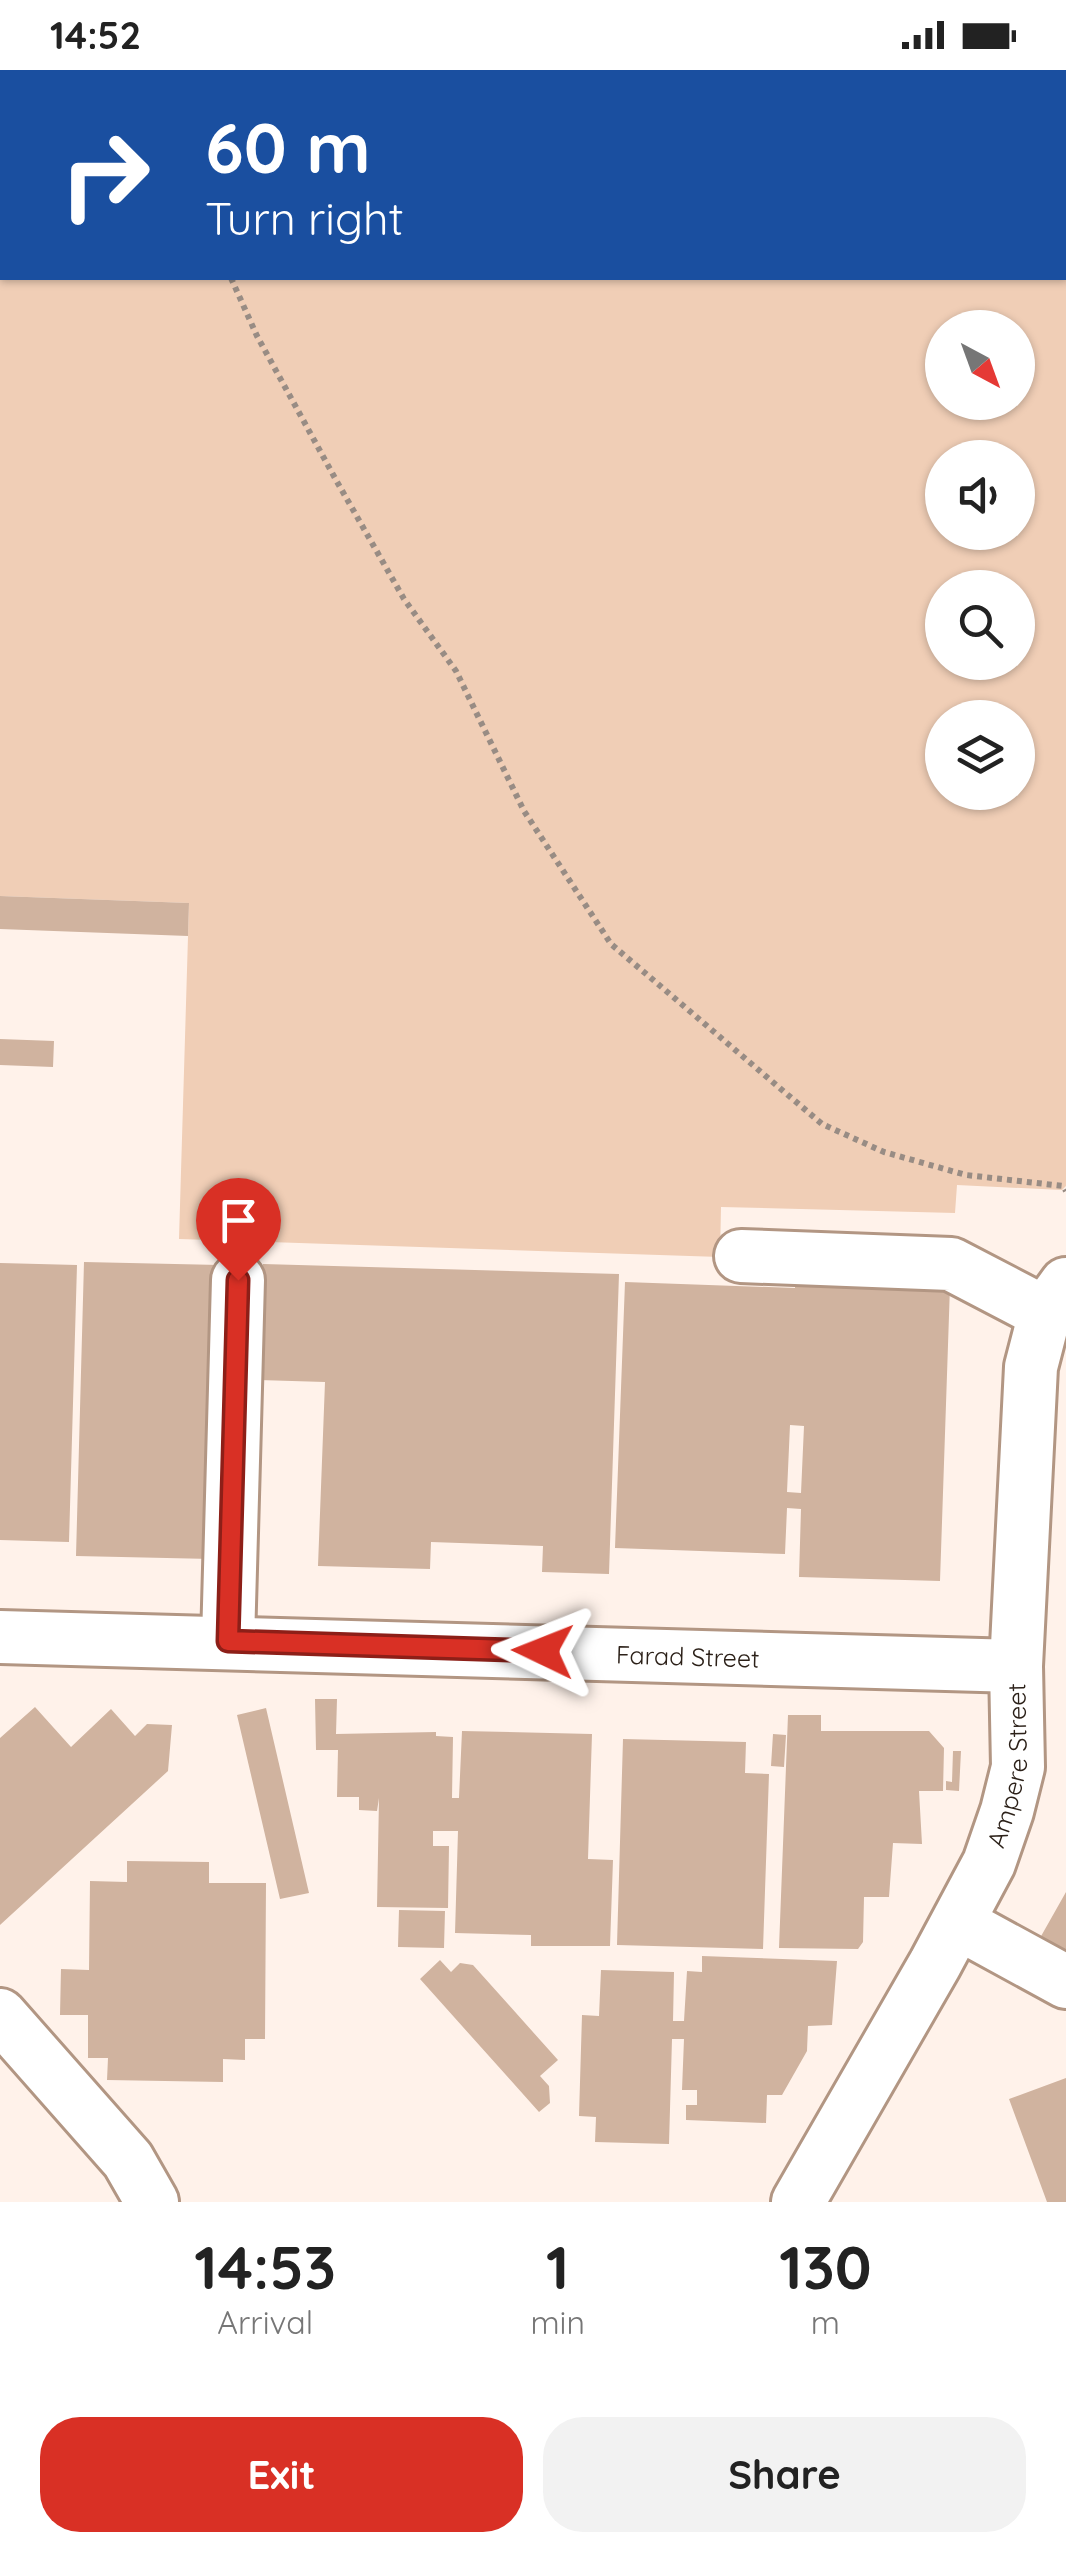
<!DOCTYPE html>
<html lang="en">
<head>
<meta charset="utf-8">
<style>
	:root { --surface:#fff; --page:#f2f2f2; --text:#222; --muted:#767676; --accent:#d93025 }
	body { margin:0; font-family:Quicksand,sans-serif; background:var(--page); color:var(--text); height:100vh; display:flex; flex-direction:column; font-size:38px; white-space:nowrap }
	* { box-sizing:border-box; margin:0 }
	p { font-size:32px; color:var(--muted) }
	.icon { flex:none; width:55px; height:55px; fill:none; stroke:currentColor; stroke-width:2; stroke-linecap:round; stroke-linejoin:round }
	.map { position:relative; height:2132px; overflow:hidden }
	.sheet { display:flex; flex-direction:column; background:var(--surface); flex:1 }
	.sheet>* { flex:none }
	.guide { position:absolute; left:0px; top:0px; width:1068px; height:210px; box-shadow:0 2px 8px #0004; background:#1a4fa0; color:#fff; overflow:hidden }
	.needle { width:65px; rotate:139deg }
	.tools { position:absolute; left:925px; top:240px; display:grid; gap:20px }
	.tools a { display:grid; place-items:center; width:110px; height:110px; border-radius:50%; background:var(--surface); box-shadow:0 2px 8px #0004; font-size:50px }
	.pin { position:absolute; display:grid; place-items:center; width:85px; height:85px; color:#fff; margin:-102px -42px; border-radius:50% 50% 50% 0; rotate:-45deg; box-shadow:0 0 10px #0007 }
	.pin .icon { rotate:45deg }
	.me { position:absolute; width:110px; margin:-55px; rotate:272deg; stroke-linejoin:round; filter:drop-shadow(0 0 8px #0008) }
	.turn { display:flex; align-items:center; gap:35px; height:210px; padding:0 40px; font-size:45px }
	.turn .icon { width:130px; height:130px; stroke-width:2.5 }
	.turn b { display:block; font-size:70px; line-height:85px }
	.eta { display:flex; justify-content:space-evenly; align-items:center; height:170px; text-align:center }
	.eta b { font-size:60px; font-weight:700; line-height:70px }
	.cta { display:flex; gap:20px; margin-top:auto; padding:20px 40px }
	.cta a { flex:1; height:115px; border-radius:40px; background:var(--accent); color:#fff; font-size:40px; font-weight:700; line-height:115px; text-align:center }
	.cta a+a { background:var(--page); color:var(--text) }
	.status { display:flex; justify-content:space-between; align-items:center; height:70px; padding:0 50px; background:var(--surface); direction:ltr }
	.status svg { height:28px; fill:currentColor }
	.map>svg:first-child { display:block }
</style>
</head>
<body>
<div class="status"><b>14:52</b><svg viewBox="0 0 49 12"><path d="M0 12V9h3v3zM5 12V6h3v6zM10 12V3h3v9zM15 12V0h3v12zM26 1h20v11H26zM47 4h2v5h-2z"/></svg></div>
<div class="map">
<svg width="1066" height="2132" viewBox="0 0 1066 2132">
	<rect width="100%" height="100%" fill="#fff2ea"/>
	<path fill="#f0ceb6" fill-rule="evenodd" d="M0,0L868,2H2V208H1065L1066,114V1116L1062,1120L957,1115L955,1143L721,1137L720,1187L179,1169L189,833L0,826ZM942,258H1018V332H942ZM942,388H1018V462H942ZM942,518H1018V592H942ZM942,648H1018V722H942Z"/>
	<path fill="#d0b39f" fill-rule="evenodd" d="M0,826L189,833L188,866L0,859Z
		M0,969L54,971L53,997L0,995Z
		M84,1192L220,1195L212,1489L76,1486Z
		M0,1193L77,1195L69,1472L0,1470Z
		M263,1194L619,1204L609,1504L542,1502L543,1476L431,1472L430,1499L318,1496L325,1312L259,1310Z
		M795,1211L950,1216L940,1511L799,1507L801,1439L787,1438L785,1484L615,1478L625,1212L795,1218ZM790,1355L804,1356L801,1423L787,1422Z
		M315,1629H337L336,1664L436,1662V1666L453,1667L452,1728H459L462,1661L592,1664L588,1789L613,1790L610,1876H531V1865L455,1863L458,1761H433V1776H449L448,1838L377,1837L379,1728L377,1741L359,1740V1727H337L338,1680H316Z
		M35,1637L71,1677L111,1639L135,1666L147,1654L172,1655L168,1701L0,1855V1668Z
		M266,1638L309,1823L280,1829L237,1645Z
		M788,1645H821V1661H929L944,1678L943,1721H919L922,1774L893,1773L889,1827H864L863,1872L858,1879L779,1878Z
		M773,1664L786,1665L784,1697L771,1696Z
		M623,1669L746,1672L745,1703L769,1704L763,1879L617,1875Z
		M953,1681H961L959,1721L946,1720V1711L952,1712Z
		M127,1791L209,1792V1813H266L265,1969H245V1990L223,1989V2012L107,2010L108,1988H88V1945H60L61,1899L89,1900L90,1811L127,1812Z
		M1066,1822V1883L1040,1868Z
		M399,1840L445,1841L444,1878L398,1877Z
		M702,1886L837,1891L832,1955L808,1956L807,1981L782,2025H767L766,2053L686,2050V2035H697V2020H682L684,1969H672L669,2074L595,2072L596,2047L579,2046L582,1945L599,1946L601,1900L674,1902L673,1951H684L687,1901L702,1902Z
		M440,1890L451,1902L460,1893L473,1895L558,1990L540,2006L549,2016L550,2033L539,2042L420,1909Z
		M1066,2008V2132H1047L1009,2029Z"/>
	<g fill="none" stroke-linecap="round" stroke-linejoin="round">
		<g stroke="#b29683" stroke-width="58">
			<g id="minor">
				<path d="M896,0L898,2"/>
				<path d="M1065,87H1066"/>
				<path d="M741,1186L951,1194L1045,1243"/>
				<path id="s1" d="M0,1567L1016,1596"/>
				<path d="M228,1571L238,1210"/>
				<path d="M958,1853L1066,1912"/>
				<path d="M0,1945L128,2090L152,2132"/>
				<path id="s2" d="M798,2132L935,1894L989,1793L1007,1741L1018,1697L1016,1596L1031,1297L1045,1243L1066,1214"/>
			</g>
		</g>
		<path stroke="#988c84" stroke-width="6" stroke-dasharray="5 5" stroke-linecap="butt" d="M142,0L143,2
			M231,208L257,266L336,410L404,529L456,601L524,741L611,874L822,1054L884,1082L966,1105L1063,1116L1066,1121"/>
		<use href="#minor" stroke="#fff" stroke-width="52"/>
	</g>
	<g fill="none" stroke-linecap="round" stroke-linejoin="round">
		<g stroke="#8d1f18" stroke-width="25">
			<path id="route" d="M238,1210L228,1571L543,1581"/>
		</g>
		<use href="#route" stroke="#d93025" stroke-width="18"/>
	</g>
	<g text-anchor="middle" stroke-width="8" stroke-linejoin="round" paint-order="stroke">
		<g font-size="25" fill="#2c2119" stroke="#fff">
			<text dy="9" stroke="none"><textPath href="#s1" startOffset="688">Farad Street</textPath></text>
			<text dy="9" stroke="none"><textPath href="#s2" startOffset="490">Ampere Street</textPath></text>
		</g>
	</g>
</svg>
<div class="tools">
<a><svg class="needle" viewBox="-14 -14 28 28"><path d="M0-13l5 13h-10z" fill="#e53935"/><path d="M0 13l5-13h-10z" fill="#767676"/></svg></a>
<a><svg class="icon" aria-label="sound" viewBox="0 0 24 24"><path d="M4 9h4l5-4v14l-5-4H4zM17 9q2 3 0 6"/></svg></a>
<a><svg class="icon" aria-label="search" viewBox="0 0 24 24"><circle cx="10" cy="10" r="6"/><path d="M15 15l6 6"/></svg></a>
<a><svg class="icon" aria-label="layers" viewBox="0 0 24 24"><path d="M12 4l9 5-9 5-9-5zM3 14l9 5 9-5"/></svg></a>
</div>
<div class="pin" style="left:238px;top:1210px;background:#d93025"><svg class="icon" aria-label="arrive" viewBox="0 0 24 24"><path d="M6 21V4h12l-3 4 3 4H6"/></svg></div>
<svg class="me" style="left:543px;top:1581px" viewBox="-20 -20 40 40"><path d="M0-17L14 15 0 8-14 15z" fill="#d93025" stroke="#fff" stroke-width="4"/></svg>
<div class="guide">
<div class="turn"><svg class="icon" aria-label="right" viewBox="0 0 24 24"><path d="M7 20v-9h11M14 6l5 5-5 5"/></svg><div><b>60 m</b>Turn right</div></div>
</div>
</div>
<section class="sheet">
<div class="eta">
<div><b>14:53</b><p>Arrival</p></div>
<div><b>1</b><p>min</p></div>
<div><b>130</b><p>m</p></div>
</div>
<div class="cta"><a>Exit</a><a>Share</a></div>
</section>
</body>
</html>
